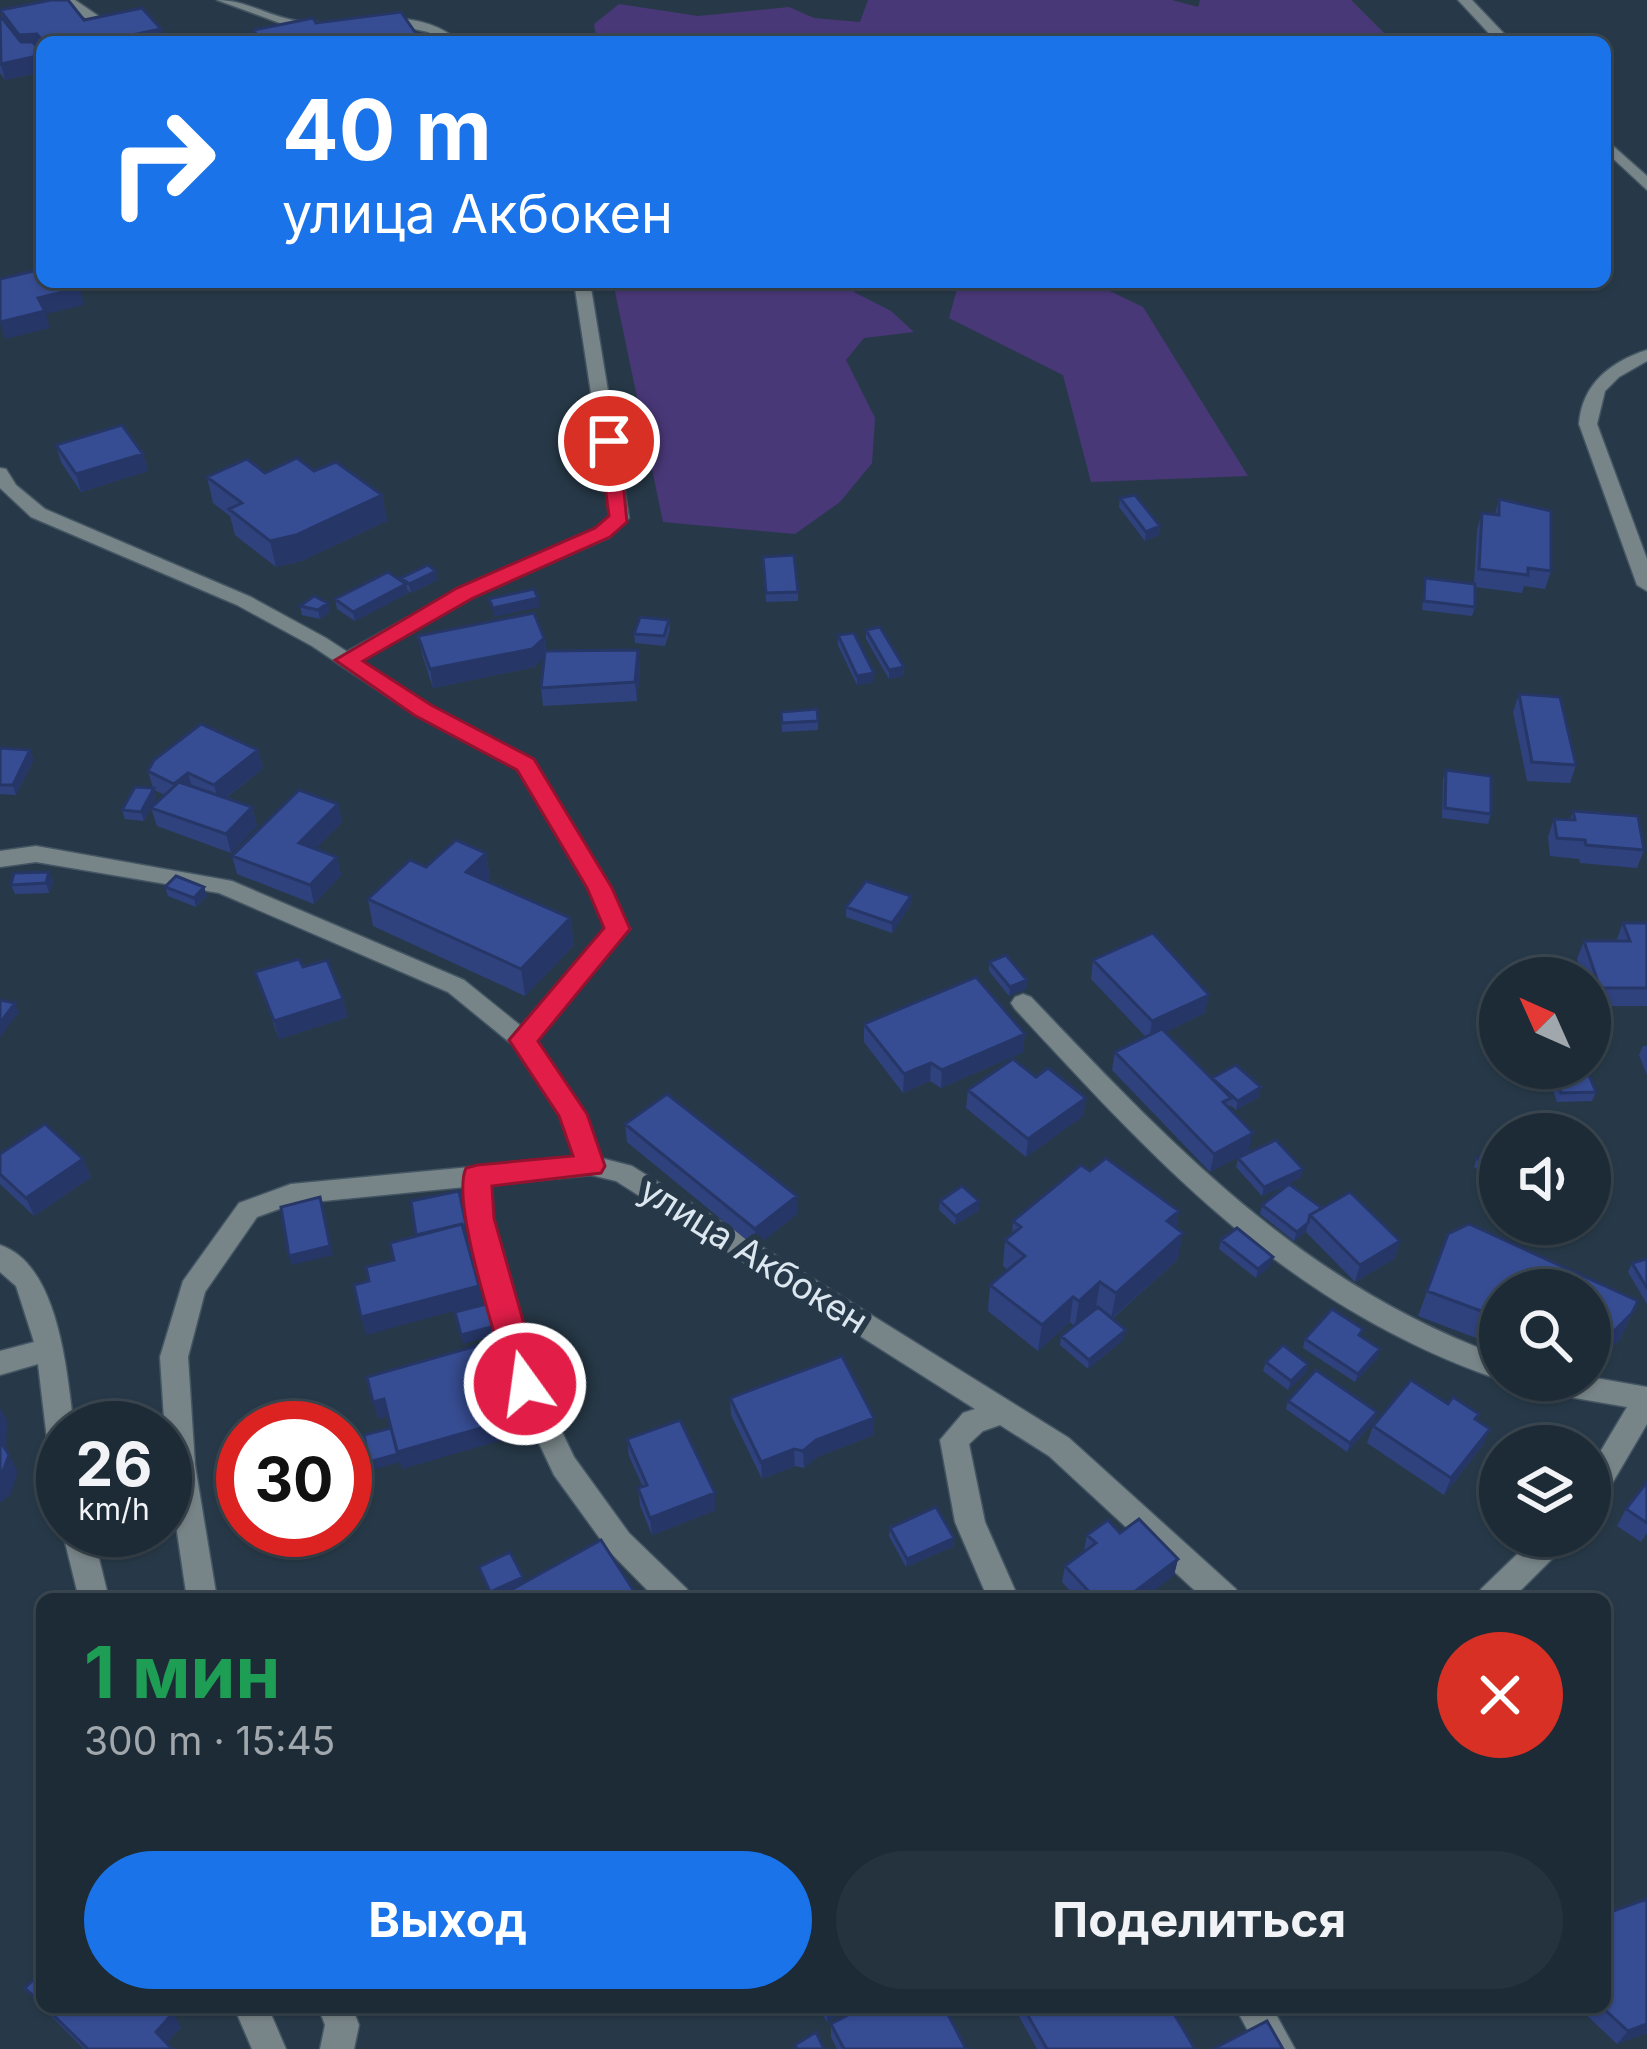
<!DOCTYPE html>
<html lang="ru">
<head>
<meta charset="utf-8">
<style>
	:root { --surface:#1d2b36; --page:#25333e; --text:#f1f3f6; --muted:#a0a7ad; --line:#3b4751; --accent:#1a73e8 }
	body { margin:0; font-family:Inter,sans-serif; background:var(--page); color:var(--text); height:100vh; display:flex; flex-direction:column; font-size:45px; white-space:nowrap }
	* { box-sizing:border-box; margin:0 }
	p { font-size:39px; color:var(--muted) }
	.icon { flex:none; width:66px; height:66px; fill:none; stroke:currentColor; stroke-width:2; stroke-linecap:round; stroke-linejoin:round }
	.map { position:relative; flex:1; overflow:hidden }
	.panel { position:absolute; left:36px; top:1593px; width:1575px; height:420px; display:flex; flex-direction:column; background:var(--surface); border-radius:18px; box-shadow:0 3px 9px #0004,0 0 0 3px var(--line) }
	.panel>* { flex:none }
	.hud { position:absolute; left:36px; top:36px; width:1575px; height:252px; border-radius:18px; box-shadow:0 3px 9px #0004,0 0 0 3px var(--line); background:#1a73e8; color:#fff; overflow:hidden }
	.needle { width:78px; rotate:315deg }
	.buttons { position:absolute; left:1479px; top:957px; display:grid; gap:24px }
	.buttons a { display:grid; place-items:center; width:132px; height:132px; border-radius:50%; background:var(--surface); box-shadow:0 3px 9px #0004,0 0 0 3px var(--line); font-size:60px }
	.speed { position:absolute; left:36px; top:1401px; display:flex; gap:24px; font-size:60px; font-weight:700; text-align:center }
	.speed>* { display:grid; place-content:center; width:156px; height:156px; border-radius:50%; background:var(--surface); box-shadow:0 3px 9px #0004,0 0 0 3px var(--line); line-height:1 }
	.speed small { font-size:30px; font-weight:400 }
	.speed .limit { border:18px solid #d22; background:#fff; color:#111 }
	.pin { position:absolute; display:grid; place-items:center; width:102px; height:102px; color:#fff; margin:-51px; border:6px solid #fff; border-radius:50%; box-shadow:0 3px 12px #0007 }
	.me { position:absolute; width:132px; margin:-66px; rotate:346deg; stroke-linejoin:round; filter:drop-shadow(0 0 9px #0008) }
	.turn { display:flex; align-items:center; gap:42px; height:252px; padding:0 48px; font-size:54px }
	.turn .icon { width:156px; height:156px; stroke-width:2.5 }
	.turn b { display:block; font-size:84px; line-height:102px }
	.round { display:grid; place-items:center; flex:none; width:126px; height:126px; border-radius:63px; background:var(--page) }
	.summary { display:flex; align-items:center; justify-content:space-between; height:204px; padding:0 48px }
	h1 { font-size:72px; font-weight:700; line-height:90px; color:#1e9e55 }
	.cta { display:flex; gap:24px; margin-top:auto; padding:24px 48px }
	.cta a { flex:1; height:138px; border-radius:72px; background:var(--accent); color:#fff; font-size:48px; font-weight:700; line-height:138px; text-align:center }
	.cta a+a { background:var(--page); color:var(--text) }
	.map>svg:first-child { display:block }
</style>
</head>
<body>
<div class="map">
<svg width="1647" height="2049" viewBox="0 0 1647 2049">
	<rect width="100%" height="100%" fill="#273948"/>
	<path fill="#493878" d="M868,0H1172L1198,7L1200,0H1351L1393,42H597L594,24L619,4L698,16L789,7L814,18L860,22Z
		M613,282H858L854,292L891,311L914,332L864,338L846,360L875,418L872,463L840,502L795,534L663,522Z
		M959,282H1091L1143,307L1248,476L1091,482L1063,375L949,318Z"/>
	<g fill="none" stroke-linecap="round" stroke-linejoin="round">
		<g stroke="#445563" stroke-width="3">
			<path id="service" d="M59,0H75L113,26L101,29Z
				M217,0C247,0 269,17 298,21C355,29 411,0 460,42H444L428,32L396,25L296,29Z
				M574,282H590L629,518L610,537L472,597L353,664H339V656L458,589L596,529L610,517Z"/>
		</g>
		<g stroke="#445563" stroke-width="3">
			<path id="minor" d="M1458,0H1472L1512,42H1497Z
				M1605,139L1647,176V190L1605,151Z
				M1647,350V361L1619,377L1605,391L1597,424L1647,559V591L1637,585L1579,424C1582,384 1610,362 1647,350Z
				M0,468L6,469L16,485L45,509L251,597L326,638L429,705L534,760L610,888L630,929L536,1041L581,1107L601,1158L632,1166L1069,1438L1236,1589L1240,1599H1204L1049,1456L1000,1425L983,1431L969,1444L985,1522L1019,1599H988L955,1522L940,1440L963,1413L975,1409L616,1181L591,1175L490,1185L492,1218L539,1384L574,1457L629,1533L687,1589L691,1599H656L609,1551L554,1475L511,1384L466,1218L465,1187L293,1204L257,1217L205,1292L188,1357L195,1465L217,1599H187L167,1465L160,1357L183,1281L239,1203L291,1184L575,1157L560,1117L514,1046L448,992L219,893L36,862L0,867V851L36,846L232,881L464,980L521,1026L606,928L588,888L518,770L415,715L312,646L237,605L31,517L0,488Z
				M1023,994L1031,997C1174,1147 1301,1283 1500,1356V1380C1288,1306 1163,1169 1015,1009L1011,1003L1015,997Z
				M0,1245C60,1265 67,1375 74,1428H63V1468L53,1465L49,1456L38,1364L0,1375V1351L34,1342L16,1286L0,1272Z
				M1590,1377L1647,1387V1424L1600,1504L1590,1508V1469L1627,1407L1540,1392L1530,1388L1526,1380Z
				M62,1530H92L109,1599H79Z
				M1536,1536H1571L1566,1545L1512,1599H1477L1481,1589Z
				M234,2007H268L286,2049H252Z
				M318,2007H352L359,2025L354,2049H320L325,2025Z
				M1235,2007H1272L1295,2049H1258Z"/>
		</g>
		<use href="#service" fill="#788588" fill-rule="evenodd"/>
		<use href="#minor" fill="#788588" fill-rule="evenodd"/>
	</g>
	<path fill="#2f427e" d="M0,10L84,20L42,42V72L5,80L0,73V18H2Z
		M56,445L143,454L148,471L81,492L61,462Z
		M314,471L382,495L387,521L301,561L276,567L235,535L230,516L213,503L207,477Z
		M1120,498L1160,526L1159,535L1145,541L1119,507Z
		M1499,499L1551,571L1545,589L1524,586L1522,593L1475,587V607L1472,616L1422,610L1425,578L1474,584L1477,530L1482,513L1495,514Z
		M763,557L798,592V601L766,602Z
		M401,578L437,580L411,593L407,590L408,593L355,621L337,609L335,599L402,581Z
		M300,606L330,612L320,619L302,615Z
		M669,620L670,629L665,646L635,643L634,634Z
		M866,630L904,667L903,676L889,679L866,639Z
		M838,635L873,682L857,685L838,645Z
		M418,636L544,638L546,651L638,650L640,668L637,701L543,706L541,688L544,657L534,667L433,688L422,654Z
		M1519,694L1576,765L1570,783L1527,781L1513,712Z
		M781,712L818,721V730L782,732Z
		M0,748L34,759L16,795L0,794Z
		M258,750L263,768L226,798L252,807L257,826L231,853L157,826L151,808L165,795L154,790L156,798L144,821L125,819L122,810L153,788L148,771Z
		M1446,770L1491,814L1488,824L1442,818L1443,779Z
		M338,804L342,822L315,849L337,857L341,875L314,904L237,874L232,856Z
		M1573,811L1644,850L1637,868L1580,863L1579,859L1550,856L1548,837L1554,819L1570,820Z
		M486,853L490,880L488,882L570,918L574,945L525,996L373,926L368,899L426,867Z
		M49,872L53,881L49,893L15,894L11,885Z
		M165,887H204L207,896L196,907L168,896Z
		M911,896L910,906L892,933L846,917V907Z
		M1623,923H1647V1006H1593L1590,998V978H1583L1577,959L1584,941H1616Z
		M1093,960L1205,1013L1165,1032L1212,1079L1259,1097L1236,1110L1230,1105L1229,1109L1249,1151L1210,1172L1112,1070L1115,1052L1146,1037L1091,979Z
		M989,962L1027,980L1026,989L1009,996L989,971Z
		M303,967L343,999L348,1017L279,1039L255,972Z
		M864,1024L1023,1052L941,1088L930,1081L903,1093L864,1042Z
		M1643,1046H1647V1075L1639,1055Z
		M1550,1068H1586L1596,1092L1592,1101L1557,1102L1548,1076Z
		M1036,1077L1086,1098L1083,1116L1026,1157L966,1108L968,1090Z
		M625,1124L797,1196V1214L755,1247L627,1142Z
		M1500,1144V1187L1474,1167L1477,1158Z
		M0,1154L83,1159L91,1177L34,1216L0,1184Z
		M1238,1158L1303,1169L1300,1178L1262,1196L1236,1167Z
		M1090,1171L1179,1211L1176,1228L1178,1259L1112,1319L1124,1339L1088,1369L1060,1345L1061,1336L1074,1326L1070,1322L1038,1351L988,1311L990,1285L1008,1270L1003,1266L1005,1240L1012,1235L1013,1221Z
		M940,1201H979V1210L955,1225L939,1210Z
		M1262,1205L1322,1208L1400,1241L1395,1258L1355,1282L1306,1232L1294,1241L1260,1214Z
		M1469,1224L1638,1301L1620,1339L1593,1366L1590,1367V1290H1500V1347L1418,1316L1448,1234Z
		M1221,1240L1270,1266L1256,1278L1219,1249Z
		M1647,1259V1304L1628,1272L1632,1263Z
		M1361,1336L1380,1349L1377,1358L1355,1382L1303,1348L1305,1339Z
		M1266,1362L1308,1364L1306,1373L1288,1390L1263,1371Z
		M730,1398L874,1418V1435L817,1457L804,1468L795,1466L762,1479L731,1415Z
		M1288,1401L1377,1412L1374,1421L1347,1452L1286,1409Z
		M1448,1404L1479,1414L1476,1420L1490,1429L1482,1446L1444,1495L1367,1443L1373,1426Z
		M627,1439L716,1510L652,1535L640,1505L638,1488L643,1487L629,1456Z
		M1647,1482V1533L1641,1542L1617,1526L1626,1509Z
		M890,1528L954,1546L906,1567L889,1536Z
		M1120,1533L1178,1559L1174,1575L1143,1599H1077L1062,1582L1065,1566L1084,1551L1087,1535Z
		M1647,1899V2033L1617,2044L1578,2007H1605Z
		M42,1971V2007H166L181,2027L166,2043L172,2049H84L36,2001L25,1988Z
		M818,2007H851L827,2022Z
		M1014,2007H1170L1195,2049H1037Z
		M831,2024L966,2049H837L831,2037Z"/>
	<path fill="#263667" d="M161,29L164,42H98Z
		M37,34L42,54V72L5,80L1,64L25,58L19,35Z
		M80,288L84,305L46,314L50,328L5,339L0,322L38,298Z
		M143,454L148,471L81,492L76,474Z
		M382,495L387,521L301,561L276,567L270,541Z
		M1160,526L1159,535L1145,541L1146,532Z
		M436,571L437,580L411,593L409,584Z
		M406,584L408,593L355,621L353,612Z
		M538,598L540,607L494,617L493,608Z
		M328,603L330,612L320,619L318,610Z
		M544,638L546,656L534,667L433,688L430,669Z
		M638,650L640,668L637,701L635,682Z
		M904,667L903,676L889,679V670Z
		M874,673L873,682L857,685V676Z
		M30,750L34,759L16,795L13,785Z
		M258,750L263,768L219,803L214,785Z
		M188,773L193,791L179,802L174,784Z
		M154,788L156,798L144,821L141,812Z
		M338,804L342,822L303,862L299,843Z
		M252,807L257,826L231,853L226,834Z
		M486,853L490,880L470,899L466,872Z
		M337,857L341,875L314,904L310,885Z
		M49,872L53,881L49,893L46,883Z
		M204,887L207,896L196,907L194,898Z
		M911,896L910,906L892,933V923Z
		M570,918L574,945L525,996L521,969Z
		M1027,980L1026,989L1009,996L1010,987Z
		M1209,995L1205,1013L1149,1040L1152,1021Z
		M343,999L348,1017L279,1039L274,1021Z
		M15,1003L19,1012L0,1037V1023Z
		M1025,1034L1023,1052L941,1088L942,1070Z
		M931,1063L930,1081L903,1093L904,1074Z
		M1261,1087L1259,1097L1236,1110L1238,1101Z
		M1086,1098L1083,1116L1026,1157L1028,1139Z
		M1253,1133L1249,1151L1210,1172L1214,1154Z
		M83,1159L91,1177L34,1216L26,1198Z
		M1303,1169L1300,1178L1262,1196L1264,1187Z
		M797,1196V1214L755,1247V1229Z
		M320,1197L333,1255L292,1265L289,1256Z
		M979,1201V1210L955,1225L956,1216Z
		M1179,1211L1174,1237L1167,1221Z
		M1308,1223L1306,1232L1294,1241L1297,1232Z
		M1183,1233L1178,1259L1111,1319L1116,1293Z
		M1400,1241L1395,1258L1355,1282L1360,1265Z
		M1273,1257L1270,1266L1256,1278L1258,1269Z
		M1100,1282L1096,1307L1075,1326L1079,1301Z
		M479,1286L483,1303L366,1335L361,1317Z
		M1073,1297L1070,1322L1038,1351L1042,1325Z
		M1632,1313L1620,1339L1593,1366L1590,1367V1344Z
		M499,1325L501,1334L463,1344L461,1335Z
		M1126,1330L1124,1339L1088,1369L1089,1360Z
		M1380,1349L1377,1358L1355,1382L1358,1374Z
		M1308,1364L1306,1373L1288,1390L1291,1381Z
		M384,1399L389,1416L378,1419L373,1402Z
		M0,1408L7,1421L6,1454L0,1443Z
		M1377,1412L1374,1421L1347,1452L1350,1443Z
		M527,1415L530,1432L402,1469L400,1462L372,1470L369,1462Z
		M874,1418V1435L817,1457L804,1468L803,1451L816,1440Z
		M1490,1429L1482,1446L1444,1495L1451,1478Z
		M794,1449L795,1466L762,1479L761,1462Z
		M9,1455L18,1472L10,1495L0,1503V1479Z
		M715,1493L716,1510L652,1535L650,1518Z
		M954,1538V1546L906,1567L907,1559Z
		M1178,1559L1174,1575L1143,1599H1125Z
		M523,1577L524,1585L492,1599L490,1592Z
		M830,2007H851L827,2022V2009Z
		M173,2013L181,2027L164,2045L156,2032Z
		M1647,2024V2033L1617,2044L1628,2031Z"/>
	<path fill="#374d93" stroke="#263667" stroke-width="3" d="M51,0H68L84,20L142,8L161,29L98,42H43L37,34L19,35L0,10Z
		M401,12L419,38L415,39L417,42H260L254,30L313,18L316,23Z
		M0,18H2L21,42H33L42,55L1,64Z
		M42,269V282H76L80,288L38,298L45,311L0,322V279Z
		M122,425L143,454L76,474L56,445Z
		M297,458L314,471L336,462L382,495L296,535L270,541L229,509L242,503L207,477L247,459L265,473Z
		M1135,495L1160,526L1146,532L1120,498Z
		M1499,499L1551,511V571L1528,568V575L1479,569L1482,513L1499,515Z
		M794,555L798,592L766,593L763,557Z
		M428,565L436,571L409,584L401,578Z
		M388,572L406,584L353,612L335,599Z
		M1425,578L1475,584V607L1424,601Z
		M534,589L538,598L493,608L489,599Z
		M314,596L328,603L318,610L300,606Z
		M534,613L544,638L532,649L430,669L418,636Z
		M640,617L669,620L664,636L634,634Z
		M880,627L904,667L889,670L866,630Z
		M854,633L874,673L857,676L838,635Z
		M638,650L635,682L541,688L545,651Z
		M1519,694L1560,697L1576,765L1532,762Z
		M817,709L818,721L782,723L781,712Z
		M201,724L258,750L214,785L188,773L174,784L148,771L154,760Z
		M0,748L30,750L13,785H0Z
		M1446,770L1491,776V814L1445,808Z
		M179,782L252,807L226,834L151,808Z
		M135,787L154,788L141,812L122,810Z
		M299,790L338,804L299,843L337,857L310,885L232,856Z
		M1573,811L1638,816L1644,850L1586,845L1585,840L1557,838L1554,819L1575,820Z
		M456,840L486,853L466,872L570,918L521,969L368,899L410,860L426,867Z
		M49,872L46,883L11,885L14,873Z
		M176,876L204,887L194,898L165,887Z
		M866,881L911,896L892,923L846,907Z
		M1623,923H1647V988H1600L1584,941H1630Z
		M1153,933L1209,995L1152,1021L1093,960Z
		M1006,955L1027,980L1010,987L989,962Z
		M299,959L303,967L327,960L343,999L274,1021L255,972Z
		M976,977L1025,1034L942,1070L931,1063L904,1074L864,1024Z
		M0,1000L15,1003L0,1023Z
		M1162,1029L1231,1098L1223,1102L1253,1133L1214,1154L1115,1052Z
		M1013,1059L1036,1077L1048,1068L1086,1098L1028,1139L968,1090Z
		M1236,1065L1261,1087L1238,1101L1212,1078Z
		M1552,1068H1586L1596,1092L1561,1093Z
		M667,1094L797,1196L755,1229L625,1124Z
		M45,1124L83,1159L26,1198L0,1174V1154Z
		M1276,1140L1303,1169L1264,1187L1238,1158Z
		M1498,1142L1500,1144V1175L1477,1158Z
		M1106,1158L1179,1211L1167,1221L1183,1233L1116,1293L1100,1282L1079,1301L1073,1297L1042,1325L990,1285L1025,1256L1005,1240L1021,1227L1013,1221L1081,1165L1090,1171Z
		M1289,1184L1322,1208L1310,1215L1308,1223L1297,1232L1262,1205Z
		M962,1186L979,1201L956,1216L940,1201Z
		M459,1191L466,1225L463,1226L462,1224L416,1235L411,1201Z
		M1350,1192L1400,1241L1360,1265L1310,1215Z
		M320,1197L330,1246L289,1256L281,1207Z
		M462,1224L479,1286L361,1317L354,1285L369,1281L366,1267L394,1260L390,1243Z
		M1469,1224L1638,1301L1632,1313L1605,1340L1590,1344V1290H1500V1318L1427,1291L1448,1234Z
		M1237,1228L1273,1257L1258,1269L1221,1240Z
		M1647,1259V1288L1632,1263Z
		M494,1302L499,1325L461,1335L455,1312Z
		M1098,1307L1126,1330L1089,1360L1061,1336Z
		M1332,1309L1363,1329L1359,1335L1380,1349L1358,1374L1305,1339Z
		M504,1338L527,1415L397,1452L384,1399L373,1402L367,1377Z
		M1283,1345L1308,1364L1291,1381L1266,1362Z
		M842,1356L874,1418L816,1440L803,1451L794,1449L761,1462L730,1398Z
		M1316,1370L1377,1412L1350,1443L1288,1401Z
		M1411,1380L1448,1404L1453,1397L1479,1414L1475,1419L1490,1429L1451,1478L1373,1426Z
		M680,1420L715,1493L650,1518L638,1488L647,1485L627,1439Z
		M391,1428L398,1454L369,1462L364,1435Z
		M0,1441L9,1455L0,1479Z
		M1647,1482V1523L1626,1509Z
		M936,1507L954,1538L907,1559L890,1528Z
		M1139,1519L1178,1559L1125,1599H1096L1065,1566L1096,1543L1087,1535L1108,1520L1120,1533Z
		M601,1540L639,1599H514L509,1591Z
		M510,1552L523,1577L490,1592L479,1567Z
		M1647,1899V2024L1628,2031L1602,2007H1605V1914Z
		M42,1971V2004L25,1988Z
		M45,2007H166L173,2013L156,2032L172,2049H88Z
		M863,2007H944L966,2049H844L831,2024Z
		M1023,2007H1170L1195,2049H1047Z
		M1267,2021L1283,2049H1213Z
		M816,2032L824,2049H797L795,2045Z"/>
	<path fill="#e11d48" stroke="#92132f" stroke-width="3" d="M609,435L619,441L627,522L610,537L473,598L363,661L431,705L534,759L612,888L630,929L538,1041L587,1114L605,1166L601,1173L492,1186L494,1218L541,1384L536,1393L525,1397L514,1393L509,1384C498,1342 450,1203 466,1168L477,1165L573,1156L559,1116L509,1040L604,928L587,888L517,770L414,715L335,660L457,588L595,528L609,516L599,441Z"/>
	<g text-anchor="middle" stroke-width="12" stroke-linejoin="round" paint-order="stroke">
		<g font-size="36" fill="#dbe6ef" stroke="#273948">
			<text transform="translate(754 1255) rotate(32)" y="13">улица Акбокен</text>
		</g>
	</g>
</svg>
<div class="buttons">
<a><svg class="needle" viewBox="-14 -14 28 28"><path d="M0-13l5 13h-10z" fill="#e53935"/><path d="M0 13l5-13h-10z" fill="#a0a7ad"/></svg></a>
<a><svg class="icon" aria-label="sound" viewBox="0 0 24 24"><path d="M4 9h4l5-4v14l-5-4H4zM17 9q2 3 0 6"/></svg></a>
<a><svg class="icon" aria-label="search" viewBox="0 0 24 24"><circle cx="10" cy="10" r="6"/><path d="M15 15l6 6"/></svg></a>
<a><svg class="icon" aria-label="layers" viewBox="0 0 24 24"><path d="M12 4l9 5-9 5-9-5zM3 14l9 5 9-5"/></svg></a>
</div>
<div class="speed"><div>26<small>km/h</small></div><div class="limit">30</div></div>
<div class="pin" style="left:609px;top:441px;background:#d93025"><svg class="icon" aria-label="arrive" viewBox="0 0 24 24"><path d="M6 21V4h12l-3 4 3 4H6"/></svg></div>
<svg class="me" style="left:525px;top:1384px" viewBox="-20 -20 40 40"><circle r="17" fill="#e11d48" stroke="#fff" stroke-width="3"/><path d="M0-11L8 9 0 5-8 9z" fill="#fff"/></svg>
<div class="hud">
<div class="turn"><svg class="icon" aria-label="right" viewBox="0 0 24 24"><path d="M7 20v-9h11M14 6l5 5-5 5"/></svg><div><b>40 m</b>улица Акбокен</div></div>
</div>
<section class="panel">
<div class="summary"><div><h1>1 мин</h1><p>300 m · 15:45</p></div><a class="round" style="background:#d93025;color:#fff"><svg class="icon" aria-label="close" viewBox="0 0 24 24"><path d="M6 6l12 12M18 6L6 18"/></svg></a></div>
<div class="cta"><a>Выход</a><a>Поделиться</a></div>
</section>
</div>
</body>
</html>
